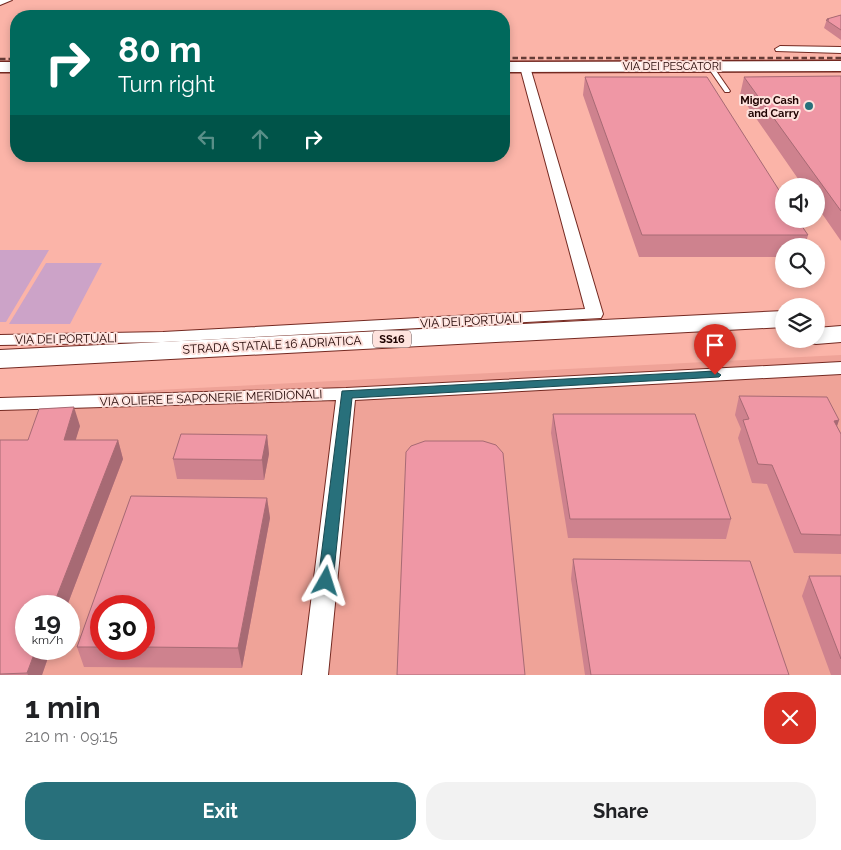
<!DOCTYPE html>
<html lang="en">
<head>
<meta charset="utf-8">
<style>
	:root { --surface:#fff; --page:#f2f2f2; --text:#202124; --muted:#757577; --accent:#28707b }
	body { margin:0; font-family:Raleway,sans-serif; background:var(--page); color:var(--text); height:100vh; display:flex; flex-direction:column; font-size:19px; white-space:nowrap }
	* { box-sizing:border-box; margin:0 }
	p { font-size:16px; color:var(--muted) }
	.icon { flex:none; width:28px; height:28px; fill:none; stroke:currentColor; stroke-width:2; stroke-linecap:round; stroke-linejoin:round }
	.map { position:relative; height:675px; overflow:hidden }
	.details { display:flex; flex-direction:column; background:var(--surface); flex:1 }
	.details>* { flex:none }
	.hud { position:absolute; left:10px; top:10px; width:500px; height:152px; border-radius:20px; box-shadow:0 2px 8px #0003; background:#00695c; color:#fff; overflow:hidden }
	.tools { position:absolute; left:775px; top:178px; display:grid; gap:10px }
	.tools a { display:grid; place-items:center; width:50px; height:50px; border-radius:50%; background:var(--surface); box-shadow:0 2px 8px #0003; font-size:25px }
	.speed { position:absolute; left:15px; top:595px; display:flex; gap:10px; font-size:25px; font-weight:700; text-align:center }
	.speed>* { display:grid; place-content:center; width:65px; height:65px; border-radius:50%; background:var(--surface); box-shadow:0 2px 8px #0003; line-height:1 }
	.speed small { font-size:12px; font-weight:400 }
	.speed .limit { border:8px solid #d22; background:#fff; color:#111 }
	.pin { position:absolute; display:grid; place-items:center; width:42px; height:42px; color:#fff; margin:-51px -21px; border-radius:50% 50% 50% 0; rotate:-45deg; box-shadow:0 0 5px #0007 }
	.pin .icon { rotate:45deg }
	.me { position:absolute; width:55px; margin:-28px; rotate:6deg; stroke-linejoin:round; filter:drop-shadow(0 0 4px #0008) }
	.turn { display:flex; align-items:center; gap:18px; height:105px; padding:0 25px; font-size:22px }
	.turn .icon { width:65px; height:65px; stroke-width:2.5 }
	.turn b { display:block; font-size:35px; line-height:42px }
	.lanes { display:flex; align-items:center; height:48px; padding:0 25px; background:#0003; justify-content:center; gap:25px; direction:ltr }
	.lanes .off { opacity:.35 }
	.round { display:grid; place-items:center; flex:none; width:52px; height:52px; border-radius:20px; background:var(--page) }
	.headline { display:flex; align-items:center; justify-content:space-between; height:85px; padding:0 25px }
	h1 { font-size:30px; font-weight:700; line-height:38px }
	.primary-button { display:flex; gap:10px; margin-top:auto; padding:10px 25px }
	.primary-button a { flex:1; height:58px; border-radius:20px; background:var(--accent); color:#fff; font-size:20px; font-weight:700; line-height:58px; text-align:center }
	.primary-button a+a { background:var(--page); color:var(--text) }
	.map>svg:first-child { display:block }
</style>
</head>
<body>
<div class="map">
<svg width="841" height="675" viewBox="0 0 841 675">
	<rect width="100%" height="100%" fill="#fbb4a8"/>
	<path fill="#efa398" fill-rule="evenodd" d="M841,355V675H0V398ZM26,606H69V649H26ZM101,606H144V649H101Z"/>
	<path fill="#cca3c8" d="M0,250H49L6,322H0Z
		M46,263H102L70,324H9Z"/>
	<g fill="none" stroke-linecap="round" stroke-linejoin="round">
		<g stroke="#742921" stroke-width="2">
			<path id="lane" d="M708,65H712L730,91L729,92H725L707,66Z"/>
		</g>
		<g stroke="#742921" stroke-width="2">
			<path id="street" d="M0,0H12L0,5Z
				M780,46L841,47V53L776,51L775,49Z
				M525,64L530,67L603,314L601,318L163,342L0,345V335L163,332L585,309L520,67Z
				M841,362V374L355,400L328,675H302L336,400L0,410V398L346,388Z"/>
		</g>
		<g stroke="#742921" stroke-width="3">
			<path id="secondary" d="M841,61V71L504,72V62Z
				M0,62H16V72H0Z"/>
		</g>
		<g stroke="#742921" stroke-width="2">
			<path id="highway" d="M784,311V327L0,368V350Z
				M841,326V342L816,344L806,342L804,339H816V328Z"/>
		</g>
		<use href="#lane" fill="#fff" fill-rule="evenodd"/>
		<use href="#street" fill="#fff" fill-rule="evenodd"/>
		<use href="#secondary" fill="#fff" fill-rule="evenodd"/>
		<use href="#highway" fill="#fff" fill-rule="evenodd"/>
		<path stroke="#663c37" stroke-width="2.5" stroke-dasharray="5.5 3" stroke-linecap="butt" d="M504,58H841
			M0,59H16"/>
	</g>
	<path fill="#ce828e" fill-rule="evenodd" d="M841,15V40L824,28L827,19Z
		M841,76V241L816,205V186H803L740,95L744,77Z
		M585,77L808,235L805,246H784V257H639L583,95Z
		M110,156H129L116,161Z
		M739,396L839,420L837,426L841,434V554L794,553L767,484L752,483L738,438L741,429L735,415Z
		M553,414L731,519L726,539L568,538L551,433Z
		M80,426L75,440H118L123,459L67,606H26V649H51L42,675H0V440H28Z
		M267,435L269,454L264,480L177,479L173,459Z
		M131,496L267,498L270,518L242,668L84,667L77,647ZM101,606H144V649H101Z
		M573,559L789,675H585L571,579Z
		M809,576H841V675H831L802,596Z"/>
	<path fill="#a76a74" d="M115,156H129L116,161Z
		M74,407L80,426L70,459L64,440Z
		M839,420L833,438L834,421Z
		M267,435L269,454L264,480L262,460Z
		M118,440L123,459L67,606H53Z
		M267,498L270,518L242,668L238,648Z
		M36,649H51L42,675H28L27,673Z"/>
	<path fill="#ef97a5" stroke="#a76a74" d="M841,15V30L826,20H829L827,19Z
		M841,76V211L744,77Z
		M585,77H707L784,198V219H797L808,235H642Z
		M739,396L827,397L839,420L834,421L841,434V535L801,534L772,465L758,464L743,420L749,419Z
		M74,407L64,440H118L53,606H26V649H36L27,673L0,674V440H28L39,409Z
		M553,414H695L731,519H570Z
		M181,434L267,435L262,460L173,459Z
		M425,441H483L496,445L503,453L525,675H397L406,452L411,446Z
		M131,496L267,498L238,648L144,647V606H101V647H77Z
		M573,559L750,561L789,675H591Z
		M809,576H841V659Z"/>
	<path fill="#28707b" stroke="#1a4950" d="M715,371L721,375L719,377L352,398L333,581L331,586L326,587L320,586L318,581L342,391Z"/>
	<circle fill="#28707b" stroke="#fee2dd" stroke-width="2" cx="809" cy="106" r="5"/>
	<g text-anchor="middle" stroke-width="4" stroke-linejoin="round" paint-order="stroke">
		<g font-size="11" fill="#1e0201" stroke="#fee2dd">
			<text x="672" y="70">VIA DEI PESCATORI</text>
		</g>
		<g font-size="11" font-weight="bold" fill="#1e0201" stroke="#fee2dd" text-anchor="end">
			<text x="799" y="104">Migro Cash<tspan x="799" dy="13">and Carry</tspan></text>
		</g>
		<rect fill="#fee2dd" stroke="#614543" stroke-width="1" x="373" y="330.5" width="38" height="17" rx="4"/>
		<g font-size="11" font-weight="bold" fill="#1e0201">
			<text x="392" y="343">SS16</text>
		</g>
		<g font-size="12" fill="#1e0201" stroke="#fee2dd">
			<text transform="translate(471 321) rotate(-3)" y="4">VIA DEI PORTUALI</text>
			<text transform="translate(66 339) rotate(-1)" y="4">VIA DEI PORTUALI</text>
			<text transform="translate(272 345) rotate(-3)" y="4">STRADA STATALE 16 ADRIATICA</text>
			<text transform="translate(211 398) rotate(-2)" y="4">VIA OLIERE E SAPONERIE MERIDIONALI</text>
		</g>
	</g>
</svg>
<div class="tools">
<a><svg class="icon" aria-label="sound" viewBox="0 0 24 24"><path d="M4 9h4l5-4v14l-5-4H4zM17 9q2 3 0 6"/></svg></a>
<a><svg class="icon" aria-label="search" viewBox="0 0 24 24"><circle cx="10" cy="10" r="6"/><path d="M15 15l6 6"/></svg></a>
<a><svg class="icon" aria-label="layers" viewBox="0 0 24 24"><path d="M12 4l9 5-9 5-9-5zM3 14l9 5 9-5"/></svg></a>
</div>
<div class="speed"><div>19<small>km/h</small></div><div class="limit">30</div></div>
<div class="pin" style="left:715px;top:375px;background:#d93025"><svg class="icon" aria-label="arrive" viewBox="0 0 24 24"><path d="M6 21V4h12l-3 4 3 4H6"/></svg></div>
<svg class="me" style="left:326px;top:581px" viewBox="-20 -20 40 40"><path d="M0-17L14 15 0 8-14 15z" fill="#28707b" stroke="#fff" stroke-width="4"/></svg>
<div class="hud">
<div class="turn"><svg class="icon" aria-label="right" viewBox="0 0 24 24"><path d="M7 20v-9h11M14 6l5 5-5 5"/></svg><div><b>80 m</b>Turn right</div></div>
<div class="lanes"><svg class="icon off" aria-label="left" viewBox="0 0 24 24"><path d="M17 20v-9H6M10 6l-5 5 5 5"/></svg><svg class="icon off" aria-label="ahead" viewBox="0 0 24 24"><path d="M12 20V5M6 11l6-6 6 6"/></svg><svg class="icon" aria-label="right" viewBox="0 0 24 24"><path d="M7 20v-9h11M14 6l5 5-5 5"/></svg></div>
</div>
</div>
<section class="details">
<div class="headline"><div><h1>1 min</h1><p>210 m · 09:15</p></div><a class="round" style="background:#d93025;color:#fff"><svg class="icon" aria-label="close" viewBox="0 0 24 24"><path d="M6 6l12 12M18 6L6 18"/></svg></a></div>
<div class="primary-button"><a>Exit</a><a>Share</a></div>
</section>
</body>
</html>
